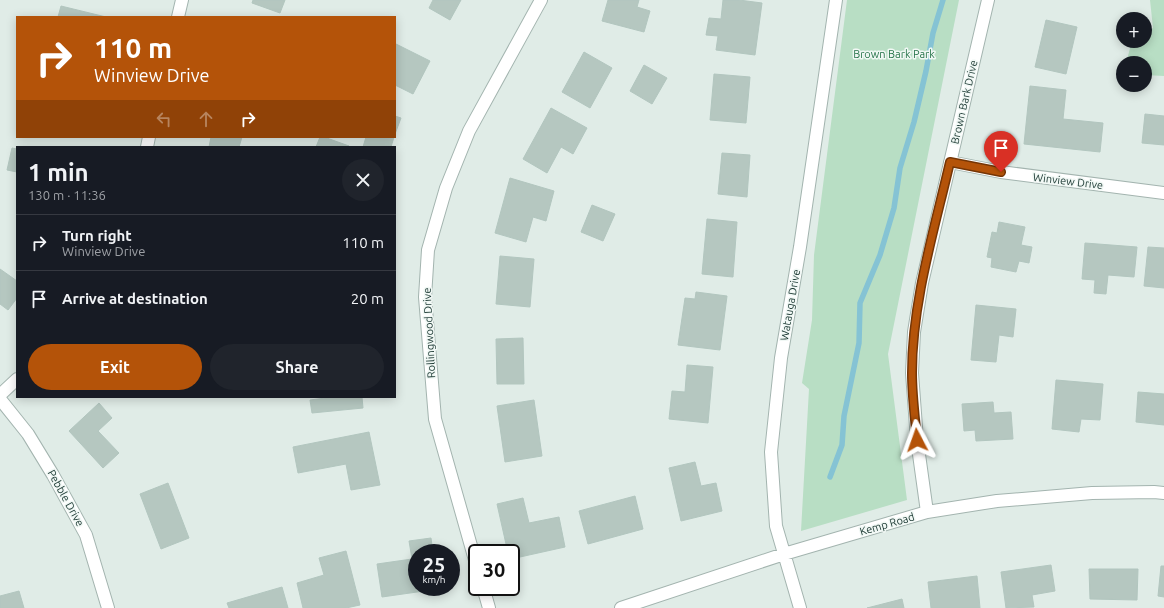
<!DOCTYPE html>
<html lang="en">
<head>
<meta charset="utf-8">
<style>
	:root { --surface:#171b24; --page:#20242c; --text:#f1f3f6; --muted:#9ea1a6; --line:#363941; --accent:#b45309 }
	body { margin:0; font-family:Ubuntu,sans-serif; background:var(--page); color:var(--text); height:100vh; display:flex; flex-direction:column; font-size:15px; white-space:nowrap }
	* { box-sizing:border-box; margin:0 }
	p { font-size:13px; color:var(--muted) }
	.icon { flex:none; width:22px; height:22px; fill:none; stroke:currentColor; stroke-width:2; stroke-linecap:round; stroke-linejoin:round }
	.map { position:relative; flex:1; overflow:hidden }
	.drawer { position:absolute; left:16px; top:146px; width:380px; height:252px; display:flex; flex-direction:column; background:var(--surface); border-radius:0px; box-shadow:0 2px 10px #0003 }
	.drawer>* { flex:none }
	.top-card { position:absolute; left:16px; top:16px; width:380px; height:122px; border-radius:0px; box-shadow:0 2px 10px #0003; background:#b45309; color:#fff; overflow:hidden }
	.fabs { position:absolute; left:1116px; top:12px; display:grid; gap:8px }
	.fabs a { display:grid; place-items:center; width:36px; height:36px; border-radius:50%; background:var(--surface); box-shadow:0 2px 10px #0003; font-size:20px }
	.speed { position:absolute; left:408px; top:544px; display:flex; gap:8px; font-size:20px; font-weight:700; text-align:center }
	.speed>* { display:grid; place-content:center; width:52px; height:52px; border-radius:50%; background:var(--surface); box-shadow:0 2px 10px #0003; line-height:1 }
	.speed small { font-size:10px; font-weight:400 }
	.speed .limit { border:2px solid #111; border-radius:6px; background:#fff; color:#111 }
	.pin { position:absolute; display:grid; place-items:center; width:34px; height:34px; color:#fff; margin:-41px -17px; border-radius:50% 50% 50% 0; rotate:-45deg; box-shadow:0 0 4px #0007 }
	.pin .icon { rotate:45deg }
	.me { position:absolute; width:44px; margin:-22px; rotate:356deg; stroke-linejoin:round; filter:drop-shadow(0 0 3px #0008) }
	.turn { display:flex; align-items:center; gap:14px; height:84px; padding:0 12px; font-size:18px }
	.turn .icon { width:52px; height:52px; stroke-width:2.5 }
	.turn b { display:block; font-size:28px; line-height:34px }
	.lanes { display:flex; align-items:center; height:38px; padding:0 12px; background:#0003; justify-content:center; gap:20px; direction:ltr }
	.lanes .off { opacity:.35 }
	.round { display:grid; place-items:center; flex:none; width:42px; height:42px; border-radius:21px; background:var(--page) }
	.headline { display:flex; align-items:center; justify-content:space-between; height:68px; padding:0 12px }
	h1 { font-size:24px; font-weight:700; line-height:30px }
	.button { display:flex; gap:8px; margin-top:auto; padding:8px 12px }
	.button a { flex:1; height:46px; border-radius:24px; background:var(--accent); color:#fff; font-size:16px; font-weight:700; line-height:46px; text-align:center }
	.button a+a { background:var(--page); color:var(--text) }
	ul { padding:0; list-style:none }
	li { display:flex; align-items:center; gap:12px; height:56px; padding:0 12px; border-top:1px solid var(--line) }
	li div { flex:1 }
	li b { display:block; font-size:15px }
	li em { font-style:normal }
	.map>svg:first-child { display:block }
</style>
</head>
<body>
<div class="map">
<svg width="1164" height="608" viewBox="0 0 1164 608">
	<rect width="100%" height="100%" fill="#e0ece7"/>
	<path fill="#b8dec4" d="M847,0H959L888,354L907,500L801,531L809,389L802,383L812,320L814,255Z
		M1150,0H1164V76L1145,75V63H1126L1132,41H1145V33L1153,28Z"/>
	<g fill="none" stroke-linecap="round" stroke-linejoin="round">
		<path stroke="#85c3d4" stroke-width="5.5" d="M830,477L842,445L844,416L859,343L860,303L880,255L894,208L900,168L914,122L926,71L933,33L943,0"/>
	</g>
	<path fill="#b5c7c0" stroke="#b2c6bf" d="M253,0H285L280,13L252,3Z
		M433,0H461L450,20L429,8Z
		M608,0H639L637,7L650,11L644,32L602,21Z
		M723,0H739L762,3L755,55L716,50L718,36L706,35L709,18L721,19Z
		M61,6L106,17H58Z
		M1046,20L1077,27L1066,74L1035,67Z
		M396,44L430,61L413,94L395,85V72L396,69H395V46Z
		M584,52L612,68L590,108L562,92Z
		M644,65L667,78L652,104L630,91Z
		M714,74L750,77L746,123L710,120Z
		M1030,86L1066,90L1063,119L1103,123L1100,152L1024,144Z
		M551,108L587,128L573,154L561,147L547,173L523,159Z
		M1145,114L1164,116V145L1142,143Z
		M395,116L401,118L395,134Z
		M211,137H242L239,147H209Z
		M320,137H324L349,146L316,147Z
		M366,137H394L391,147H363Z
		M12,148L17,149V172L7,170Z
		M722,153L750,155L747,197L718,194Z
		M510,178L554,191L546,221L533,217L526,242L495,233Z
		M592,205L615,214L603,241L581,232Z
		M707,219L737,222L733,277L702,274Z
		M999,222L1025,227L1021,245L1032,247L1029,263L1019,261L1016,272L991,267L992,258L987,257L992,232L997,233Z
		M1085,243L1137,247L1134,277L1108,275L1106,294L1094,293L1095,280L1082,279Z
		M1148,247L1164,248V288L1144,286Z
		M500,256L534,259L530,307L496,304Z
		M0,269L17,281V298L8,310L0,304Z
		M696,292L727,296L720,350L678,345L685,298L695,299Z
		M976,305L1016,309L1013,337L999,335L996,362L971,360Z
		M523,338L524,384H497L496,339Z
		M687,365L713,367L708,423L669,419L672,391L685,392Z
		M1056,380L1103,384L1100,420L1081,419L1079,432L1052,429Z
		M1138,392L1164,394V425L1136,422Z
		M333,397H362L363,408L312,413L310,400Z
		M534,400L542,456L505,462L497,406Z
		M993,402L994,413L1011,412L1013,439L976,441L975,430L964,431L962,404Z
		M99,403L112,418L98,431L119,453L103,468L69,431Z
		M369,432L380,485L351,490L346,464L298,473L293,447Z
		M695,462L701,486L716,483L722,511L681,521L669,468Z
		M168,483L189,538L161,549L140,494Z
		M635,496L643,529L588,544L579,511Z
		M523,498L529,523L559,517L565,547L511,559V553H508L497,504Z
		M431,538L433,553H417V587H438V589L382,597L377,564L412,559L409,541Z
		M346,551L360,605L346,608H303L297,583L324,575L319,558Z
		M1051,565L1055,591L1032,595L1034,607L1006,608L1001,572Z
		M1161,566H1164V597L1158,596Z
		M1089,569H1138L1137,600L1090,599Z
		M977,576L980,608H931L928,582Z
		M282,587L288,608H229L227,603Z
		M19,591L24,608H0V596Z
		M902,599L904,608H867Z"/>
	<g fill="none" stroke-linecap="round" stroke-linejoin="round">
		<g stroke="#a3b4af" stroke-width="14">
			<path id="minor" d="M178,17L182,0
				M147,147L149,137
				M950,162L1001,172L1164,193
				M0,395L17,379
				M0,399L28,434L53,475L86,535L108,608
				M927,512L917,440L912,373L914,332L922,283L988,0
				M477,567L435,419L425,297L428,250L446,188L469,131L541,0
				M483,587L489,608
				M621,608L784,554L927,512L997,501L1092,493L1154,492L1164,493
				M800,608L776,526L771,452L781,358L800,247L836,0"/>
		</g>
		<use href="#minor" stroke="#fff" stroke-width="12"/>
	</g>
	<g fill="none" stroke-linecap="round" stroke-linejoin="round">
		<g stroke="#753606" stroke-width="10">
			<path id="route" d="M917,440C915,418 912,395 912,373C912,302 934,231 950,162L1001,172"/>
		</g>
		<use href="#route" stroke="#b45309" stroke-width="7"/>
	</g>
	<g text-anchor="middle" stroke-width="3" stroke-linejoin="round" paint-order="stroke">
		<g font-size="11" fill="#28754b" stroke="#f1f8f5">
			<text x="894" y="58">Brown Bark Park</text>
		</g>
		<g font-size="11" fill="#203d37" stroke="#f1f8f5">
			<text transform="translate(964 102) rotate(-77)" y="4">Brown Bark Drive</text>
			<text transform="translate(1068 181) rotate(7)" y="4">Winview Drive</text>
			<text transform="translate(790 305) rotate(-80)" y="4">Watauga Drive</text>
			<text transform="translate(429 333) rotate(-93)" y="4">Rollingwood Drive</text>
			<text transform="translate(66 498) rotate(61)" y="4">Pebble Drive</text>
			<text transform="translate(887 524) rotate(-16)" y="4">Kemp Road</text>
		</g>
	</g>
</svg>
<div class="fabs">
<a>+</a>
<a>−</a>
</div>
<div class="speed"><div>25<small>km/h</small></div><div class="limit">30</div></div>
<div class="pin" style="left:1001px;top:172px;background:#d93025"><svg class="icon" aria-label="arrive" viewBox="0 0 24 24"><path d="M6 21V4h12l-3 4 3 4H6"/></svg></div>
<svg class="me" style="left:917px;top:440px" viewBox="-20 -20 40 40"><path d="M0-17L14 15 0 8-14 15z" fill="#b45309" stroke="#fff" stroke-width="4"/></svg>
<div class="top-card">
<div class="turn"><svg class="icon" aria-label="right" viewBox="0 0 24 24"><path d="M7 20v-9h11M14 6l5 5-5 5"/></svg><div><b>110 m</b>Winview Drive</div></div>
<div class="lanes"><svg class="icon off" aria-label="left" viewBox="0 0 24 24"><path d="M17 20v-9H6M10 6l-5 5 5 5"/></svg><svg class="icon off" aria-label="ahead" viewBox="0 0 24 24"><path d="M12 20V5M6 11l6-6 6 6"/></svg><svg class="icon" aria-label="right" viewBox="0 0 24 24"><path d="M7 20v-9h11M14 6l5 5-5 5"/></svg></div>
</div>
<section class="drawer">
<div class="headline"><div><h1>1 min</h1><p>130 m · 11:36</p></div><a class="round"><svg class="icon" aria-label="close" viewBox="0 0 24 24"><path d="M6 6l12 12M18 6L6 18"/></svg></a></div>
<ul>
<li><svg class="icon" aria-label="right" viewBox="0 0 24 24"><path d="M7 20v-9h11M14 6l5 5-5 5"/></svg><div><b>Turn right</b><p>Winview Drive</p></div><em>110 m</em></li>
<li><svg class="icon" aria-label="arrive" viewBox="0 0 24 24"><path d="M6 21V4h12l-3 4 3 4H6"/></svg><div><b>Arrive at destination</b></div><em>20 m</em></li>
</ul>
<div class="button"><a>Exit</a><a>Share</a></div>
</section>
</div>
</body>
</html>
